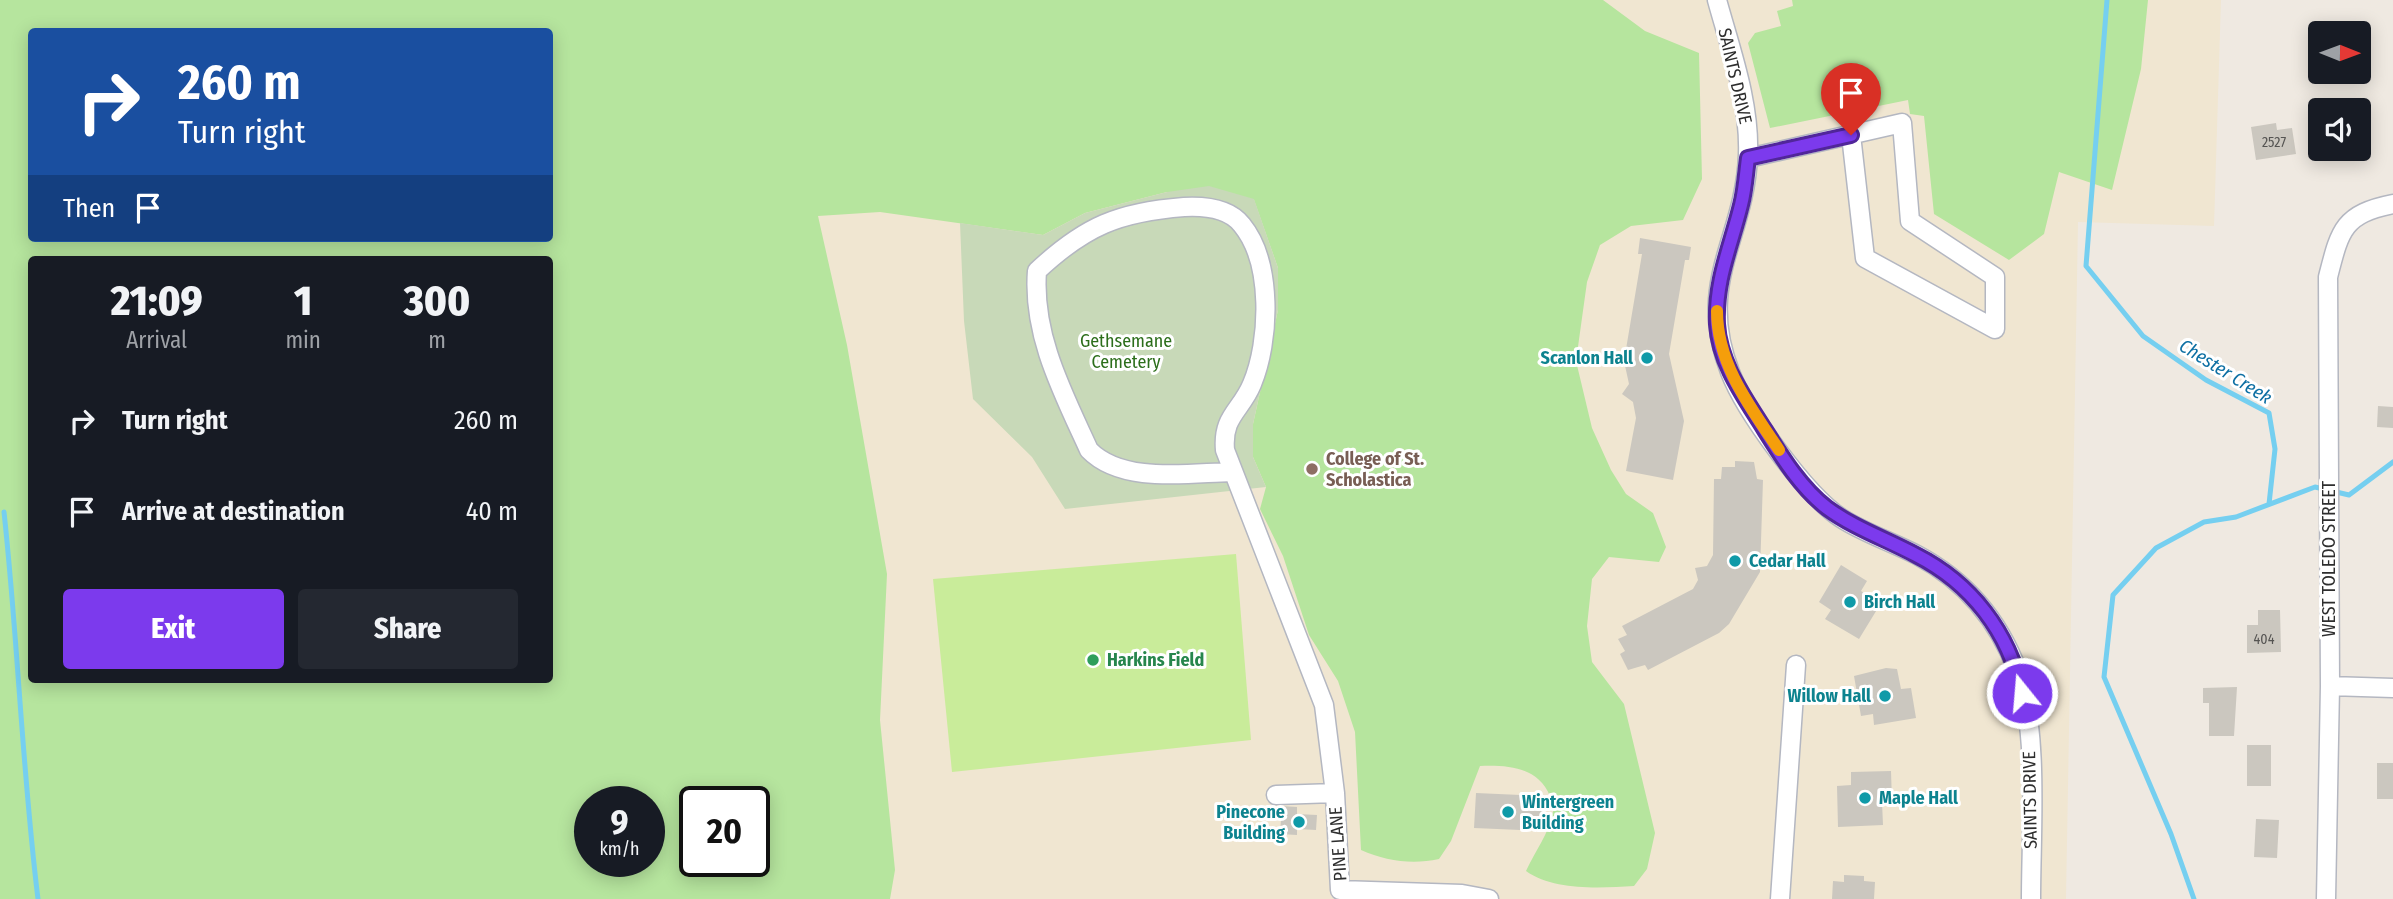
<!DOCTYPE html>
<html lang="en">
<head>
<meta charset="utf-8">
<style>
	:root { --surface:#171b24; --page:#242831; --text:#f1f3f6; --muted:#9ea1a6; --accent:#7c3aed }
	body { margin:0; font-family:"Fira Sans Condensed",sans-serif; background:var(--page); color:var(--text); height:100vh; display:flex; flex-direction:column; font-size:26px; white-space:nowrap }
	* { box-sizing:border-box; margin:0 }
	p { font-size:23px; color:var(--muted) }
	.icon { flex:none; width:38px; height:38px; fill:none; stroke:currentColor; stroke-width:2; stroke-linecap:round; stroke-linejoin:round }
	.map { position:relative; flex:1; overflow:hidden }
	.panel { position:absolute; left:28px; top:256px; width:525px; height:427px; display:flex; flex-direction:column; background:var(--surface); border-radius:7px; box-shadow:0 4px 18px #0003 }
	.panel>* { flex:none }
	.guide { position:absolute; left:28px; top:28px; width:525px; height:214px; border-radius:7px; box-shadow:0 4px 18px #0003; background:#1a4fa0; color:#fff; overflow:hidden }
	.needle { width:46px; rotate:91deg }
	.tools { position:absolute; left:2308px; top:21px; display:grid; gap:14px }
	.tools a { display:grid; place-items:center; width:63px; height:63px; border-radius:7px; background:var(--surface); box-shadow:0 4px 18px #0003; font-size:35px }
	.speed { position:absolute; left:574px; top:786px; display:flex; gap:14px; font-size:35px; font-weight:700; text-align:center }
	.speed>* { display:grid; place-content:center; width:91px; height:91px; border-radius:50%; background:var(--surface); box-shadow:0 4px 18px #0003; line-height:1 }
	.speed small { font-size:18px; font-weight:400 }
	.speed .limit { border:4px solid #111; border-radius:10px; background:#fff; color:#111 }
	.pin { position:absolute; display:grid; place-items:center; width:60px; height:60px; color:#fff; margin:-72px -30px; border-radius:50% 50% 50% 0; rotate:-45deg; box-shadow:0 0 7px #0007 }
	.pin .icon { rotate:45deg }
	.me { position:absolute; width:77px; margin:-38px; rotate:343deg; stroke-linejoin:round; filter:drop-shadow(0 0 5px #0008) }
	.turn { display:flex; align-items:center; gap:24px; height:147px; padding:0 35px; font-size:32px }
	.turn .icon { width:91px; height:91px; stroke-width:2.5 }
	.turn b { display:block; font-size:49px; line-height:60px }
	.then { display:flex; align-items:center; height:66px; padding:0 35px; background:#0003; gap:14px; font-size:26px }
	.eta { display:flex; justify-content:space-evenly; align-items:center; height:119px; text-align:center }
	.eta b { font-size:42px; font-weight:800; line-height:49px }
	.cta { display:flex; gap:14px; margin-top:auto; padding:14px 35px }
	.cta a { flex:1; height:80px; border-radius:7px; background:var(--accent); color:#fff; font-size:28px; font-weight:800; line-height:80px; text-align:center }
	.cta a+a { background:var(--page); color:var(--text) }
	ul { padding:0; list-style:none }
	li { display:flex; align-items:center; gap:21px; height:91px; padding:0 35px }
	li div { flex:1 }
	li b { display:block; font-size:26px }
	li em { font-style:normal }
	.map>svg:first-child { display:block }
</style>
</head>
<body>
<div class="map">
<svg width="2393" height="899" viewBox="0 0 2393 899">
	<rect width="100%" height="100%" fill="#efe9e1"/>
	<path fill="#f0e6d1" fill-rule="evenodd" d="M1537,0H2221L2214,226L2078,222L2066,899H0L32,238H550ZM32,259H550V679H32ZM590,802H649V861H590ZM695,802H754V861H695Z"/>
	<path fill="#b6e59e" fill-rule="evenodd" d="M0,0H1603L1645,31L1699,53L1702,179L1683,220L1631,226L1600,245L1587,282L1576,361L1592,428L1611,470L1626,494L1653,513L1666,547L1659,562L1609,557L1592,579L1587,626L1592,662L1624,704L1655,833L1647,869L1634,886C1600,888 1554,891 1526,871C1535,851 1549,834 1553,812C1555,806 1552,802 1550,796C1538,767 1508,765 1480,766L1451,841L1439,859C1412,865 1386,861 1361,850L1355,732L1338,681L1309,635L1283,556L1260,509L1266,487L1253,457V424L1278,310V268L1254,200L1167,192L1085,213L1043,235L880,212L818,216L847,345L887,574L880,720L895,870L890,899H0ZM32,32H550V238H32ZM32,259H550V679H32ZM590,802H649V861H590ZM695,802H754V861H695Z
		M1792,0H2148L2141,69L2112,190L2059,172L2044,234L2009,260L1934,214L1924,116L1910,114L1908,100L1770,128L1748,43L1755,33L1781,26L1777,11L1793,6Z"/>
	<path fill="#c8d9b8" d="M1209,186L1254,199L1278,268V310L1253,424V457L1266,487L1065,509L1032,457L973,399L964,321L960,223L1043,235L1085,213L1167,192Z"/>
	<path fill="#c9ec9a" d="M1236,554L1251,740L952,772L933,579Z"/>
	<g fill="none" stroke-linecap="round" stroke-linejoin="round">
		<path stroke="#75cff0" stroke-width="5" d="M2107,0L2086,266L2143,336L2206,380L2269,413L2275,449L2269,504
			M4,512C18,641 22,770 38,899
			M2194,899L2171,834L2104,677L2113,595L2156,548L2204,522L2236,517L2315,487L2349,495L2393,462"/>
	</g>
	<path fill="#cbc7bf" d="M2276,123L2277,130L2292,128L2296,154L2256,160L2251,127Z
		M1640,238L1691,247L1689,260H1685L1669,354L1684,421L1673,480L1626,471L1636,418L1633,402L1622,394L1629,384L1624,361L1642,254H1638Z
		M2378,406L2393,407V428L2377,427Z
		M1735,461L1754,462L1757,479L1763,480L1760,572L1729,624L1719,633L1648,670L1645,665L1628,670L1620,654L1625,651L1618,639L1627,635L1622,626L1693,589L1698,580L1695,568L1707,566L1713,555L1714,479H1721L1722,467H1735Z
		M1841,565L1867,581L1861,591L1881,603L1859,639L1825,619L1831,610L1819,602Z
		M2258,610H2280L2281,652L2247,653V625H2258Z
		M1886,668L1897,669L1901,689L1911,688L1916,718L1874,725L1873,714L1861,716L1854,676Z
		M2237,687L2234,736H2209V703H2203V688Z
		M2247,745H2271V786H2247Z
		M2377,763H2393V799H2377Z
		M1891,771L1892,802H1882L1883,825L1838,827L1837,786L1851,785V772Z
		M1476,793L1543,796L1541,831L1474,828Z
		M1282,806L1297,807V814L1317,815L1316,830L1297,829V835L1280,834Z
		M2256,819L2279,820L2277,858L2254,857Z
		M1844,875L1864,876V881L1875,882L1874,899H1832L1833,881L1844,882Z"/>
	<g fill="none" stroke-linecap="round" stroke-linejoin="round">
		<g stroke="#b4b7c1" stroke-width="21">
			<path id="minor" d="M1717,0C1731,51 1750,102 1748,155C1745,239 1695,282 1730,372C1745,411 1806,495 1841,518C1864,533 1892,542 1917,555C1966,581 1999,621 2018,672C2039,734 2031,832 2031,899
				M1748,158L1902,123L1910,221L1995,277V329L1865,258L1851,135
				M1231,472C1188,473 1122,484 1089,450C1063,393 1032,335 1037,271C1085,226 1119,212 1184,207C1203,206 1229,208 1242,225C1273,263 1270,341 1252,384C1241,411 1222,416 1225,450L1324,705L1335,793
				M2330,686L2393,688
				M1276,795L1335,793L1340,890L1462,894L1489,899
				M1780,899L1796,665
				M2326,899L2330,686L2328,277C2340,230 2343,214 2393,204"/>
		</g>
		<use href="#minor" stroke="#fff" stroke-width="18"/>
	</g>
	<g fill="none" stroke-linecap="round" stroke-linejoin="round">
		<g stroke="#51269a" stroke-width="18">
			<path id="route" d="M1851,135L1748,158C1746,173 1745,190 1741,205C1731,246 1715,280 1717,324C1719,358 1738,388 1756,416C1776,447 1797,485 1827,508C1854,528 1886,539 1916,555C1971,583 2009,632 2022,693"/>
		</g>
		<use href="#route" stroke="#7c3aed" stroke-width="12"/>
		<path stroke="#f59e0b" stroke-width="12" d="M1717,311C1717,364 1750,407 1779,450"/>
	</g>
	<g fill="#0f9aa8" stroke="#fff" stroke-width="2.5">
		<circle cx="1647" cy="358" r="7"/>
		<circle cx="1735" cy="561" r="7"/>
		<circle cx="1850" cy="602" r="7"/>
		<circle cx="1885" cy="696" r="7"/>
		<circle cx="1865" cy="798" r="7"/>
		<circle cx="1508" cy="812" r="7"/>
		<circle cx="1299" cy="822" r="7"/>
	</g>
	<circle fill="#8d6e63" stroke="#fff" stroke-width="2.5" cx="1312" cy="469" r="7"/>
	<circle fill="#2e9e5b" stroke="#fff" stroke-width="2.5" cx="1093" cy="660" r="7"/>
	<g text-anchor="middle" stroke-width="6" stroke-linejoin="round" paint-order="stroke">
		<g font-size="14" fill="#555452">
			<text x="2274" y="147">2527</text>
			<text x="2264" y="644">404</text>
		</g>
		<g font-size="18" fill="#2e2e2e" stroke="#fff">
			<text transform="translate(1735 76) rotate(77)" y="6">SAINTS DRIVE</text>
			<text transform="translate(2329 559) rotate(-90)" y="6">WEST TOLEDO STREET</text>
			<text transform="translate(2030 800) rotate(-91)" y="6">SAINTS DRIVE</text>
			<text transform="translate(1338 844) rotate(-94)" y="6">PINE LANE</text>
		</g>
		<g font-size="18" fill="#2c6e1b" stroke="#fff">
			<text x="1126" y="347">Gethsemane<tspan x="1126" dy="21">Cemetery</tspan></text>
		</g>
		<g font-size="18" font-weight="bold" fill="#0d838f" stroke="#fff" text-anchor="start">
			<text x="1633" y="364" text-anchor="end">Scanlon Hall</text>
			<text x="1749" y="567">Cedar Hall</text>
			<text x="1864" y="608">Birch Hall</text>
			<text x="1871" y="702" text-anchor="end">Willow Hall</text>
			<text x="1879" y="804">Maple Hall</text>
			<text x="1522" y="808">Wintergreen<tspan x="1522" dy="21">Building</tspan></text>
			<text x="1285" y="818" text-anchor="end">Pinecone<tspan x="1285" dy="21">Building</tspan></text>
		</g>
		<g font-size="18" font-weight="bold" fill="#785e54" stroke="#fff" text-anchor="start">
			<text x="1326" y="465">College of St.<tspan x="1326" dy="21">Scholastica</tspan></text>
		</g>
		<g font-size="18" font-weight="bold" fill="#27864d" stroke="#fff" text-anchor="start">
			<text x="1107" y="666">Harkins Field</text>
		</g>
		<g font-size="19" font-style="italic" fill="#0d6fa3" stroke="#fff">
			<text transform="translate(2226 371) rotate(32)" y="7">Chester Creek</text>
		</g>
	</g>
</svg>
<div class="tools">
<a><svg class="needle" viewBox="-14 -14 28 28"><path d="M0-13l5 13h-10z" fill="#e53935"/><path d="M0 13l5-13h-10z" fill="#9ea1a6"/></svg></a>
<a><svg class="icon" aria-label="sound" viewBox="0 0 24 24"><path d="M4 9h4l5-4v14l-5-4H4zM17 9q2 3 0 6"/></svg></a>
</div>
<div class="speed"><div>9<small>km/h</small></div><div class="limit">20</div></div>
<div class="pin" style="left:1851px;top:135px;background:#d93025"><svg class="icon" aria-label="arrive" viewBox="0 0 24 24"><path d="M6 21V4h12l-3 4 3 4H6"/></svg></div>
<svg class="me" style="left:2022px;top:693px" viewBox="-20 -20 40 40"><circle r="17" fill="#7c3aed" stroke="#fff" stroke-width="3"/><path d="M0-11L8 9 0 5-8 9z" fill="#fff"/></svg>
<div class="guide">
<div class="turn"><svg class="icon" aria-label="right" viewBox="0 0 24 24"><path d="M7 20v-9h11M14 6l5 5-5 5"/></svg><div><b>260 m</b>Turn right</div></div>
<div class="then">Then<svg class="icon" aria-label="arrive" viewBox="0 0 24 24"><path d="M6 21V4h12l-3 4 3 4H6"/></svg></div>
</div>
<section class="panel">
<div class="eta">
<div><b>21:09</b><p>Arrival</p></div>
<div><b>1</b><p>min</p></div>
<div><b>300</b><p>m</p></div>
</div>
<ul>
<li><svg class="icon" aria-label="right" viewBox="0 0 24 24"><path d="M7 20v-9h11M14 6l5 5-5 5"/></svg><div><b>Turn right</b></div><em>260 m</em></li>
<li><svg class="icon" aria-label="arrive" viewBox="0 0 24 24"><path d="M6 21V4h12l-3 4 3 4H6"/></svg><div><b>Arrive at destination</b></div><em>40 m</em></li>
</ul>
<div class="cta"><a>Exit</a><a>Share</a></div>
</section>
</div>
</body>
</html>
